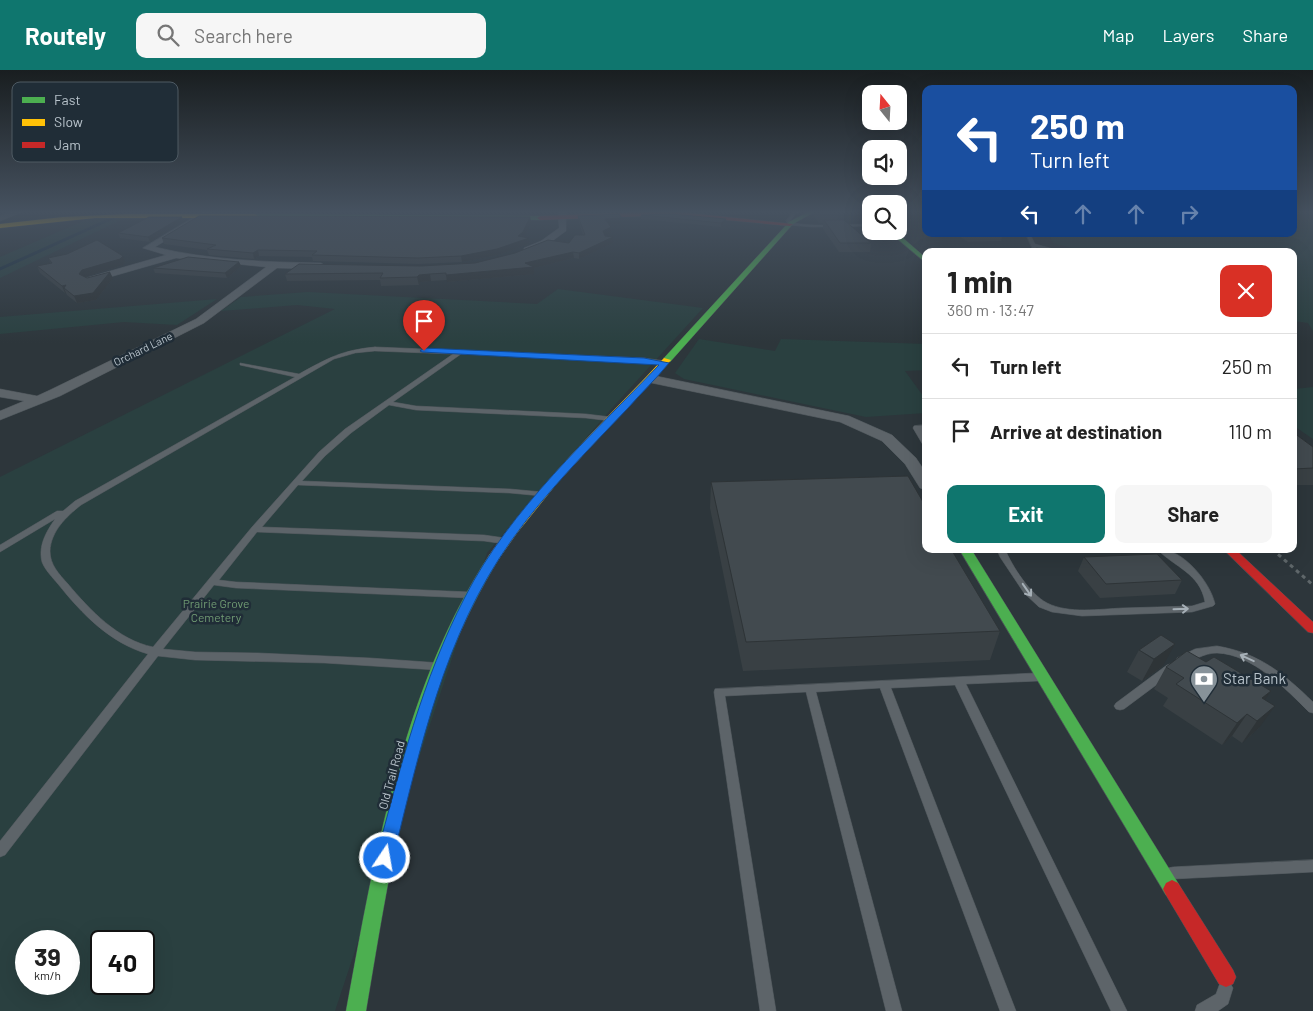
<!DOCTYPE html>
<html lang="en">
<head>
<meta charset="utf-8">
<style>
	:root { --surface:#fff; --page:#f6f6f6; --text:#222; --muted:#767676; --line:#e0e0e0; --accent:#0f766e }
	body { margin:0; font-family:Barlow,sans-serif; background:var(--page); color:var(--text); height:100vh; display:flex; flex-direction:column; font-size:19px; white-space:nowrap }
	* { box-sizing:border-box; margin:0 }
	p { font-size:16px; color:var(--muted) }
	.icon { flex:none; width:28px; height:28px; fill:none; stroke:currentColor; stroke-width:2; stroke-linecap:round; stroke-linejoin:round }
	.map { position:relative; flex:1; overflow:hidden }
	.drawer { position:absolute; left:922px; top:178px; width:375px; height:305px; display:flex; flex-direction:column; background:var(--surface); border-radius:10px; box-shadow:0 5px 20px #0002 }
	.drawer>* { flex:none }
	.hud { position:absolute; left:922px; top:15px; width:375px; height:152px; border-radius:10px; box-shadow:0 5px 20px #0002; background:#1a4fa0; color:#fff; overflow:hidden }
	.needle { width:32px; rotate:342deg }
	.buttons { position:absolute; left:862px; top:15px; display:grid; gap:10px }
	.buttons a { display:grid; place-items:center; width:45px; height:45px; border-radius:10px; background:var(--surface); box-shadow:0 5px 20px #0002; font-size:25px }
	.speed { position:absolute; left:15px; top:860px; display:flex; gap:10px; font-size:25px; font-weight:700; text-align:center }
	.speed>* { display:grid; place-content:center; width:65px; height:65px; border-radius:50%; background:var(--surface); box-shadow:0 5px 20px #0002; line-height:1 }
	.speed small { font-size:12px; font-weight:400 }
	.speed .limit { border:2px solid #111; border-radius:8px; background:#fff; color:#111 }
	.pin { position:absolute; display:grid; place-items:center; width:42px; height:42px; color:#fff; margin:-51px -21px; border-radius:50% 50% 50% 0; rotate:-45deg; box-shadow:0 0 5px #0007 }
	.pin .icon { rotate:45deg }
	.me { position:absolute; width:55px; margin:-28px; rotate:12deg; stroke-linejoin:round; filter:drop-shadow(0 0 4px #0008) }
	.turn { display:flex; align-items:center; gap:18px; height:105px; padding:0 25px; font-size:22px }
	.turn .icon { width:65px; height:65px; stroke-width:2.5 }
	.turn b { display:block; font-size:35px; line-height:42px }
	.lanes { display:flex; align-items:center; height:48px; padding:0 25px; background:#0003; justify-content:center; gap:25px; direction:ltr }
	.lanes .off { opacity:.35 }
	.round { display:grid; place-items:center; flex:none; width:52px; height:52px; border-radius:10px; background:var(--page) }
	.summary { display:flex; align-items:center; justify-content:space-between; height:85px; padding:0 25px }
	h1 { font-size:30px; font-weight:700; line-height:38px }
	.action { display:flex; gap:10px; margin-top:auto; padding:10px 25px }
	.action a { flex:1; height:58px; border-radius:10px; background:var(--accent); color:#fff; font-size:20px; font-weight:700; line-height:58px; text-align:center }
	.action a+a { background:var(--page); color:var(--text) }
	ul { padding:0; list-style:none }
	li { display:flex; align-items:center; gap:15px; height:65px; padding:0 25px; border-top:1px solid var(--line) }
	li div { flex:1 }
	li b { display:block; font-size:19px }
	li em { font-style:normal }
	header { display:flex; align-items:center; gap:30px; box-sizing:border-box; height:70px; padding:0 25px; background:var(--accent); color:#fff }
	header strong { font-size:24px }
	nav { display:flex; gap:28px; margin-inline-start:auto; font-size:18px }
	.search { width:350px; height:45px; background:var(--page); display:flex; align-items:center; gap:12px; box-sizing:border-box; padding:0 18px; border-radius:10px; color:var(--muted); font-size:19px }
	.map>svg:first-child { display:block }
</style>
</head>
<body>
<header>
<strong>Routely</strong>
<div class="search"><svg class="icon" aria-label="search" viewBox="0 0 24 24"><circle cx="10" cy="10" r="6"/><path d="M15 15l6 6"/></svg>Search here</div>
<nav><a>Map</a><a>Layers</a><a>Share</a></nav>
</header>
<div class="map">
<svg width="1313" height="941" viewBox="0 0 1313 941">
	<rect width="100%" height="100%" fill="#2d363b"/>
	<path fill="#2a4040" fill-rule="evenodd" d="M1294,141H1313V261L1308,253L1294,251V181H1084L1053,173L1050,166L1046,164H1294Z
		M88,149H123L0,208V187Z
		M558,219L703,238L612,338L487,483L335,941H0V407L335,239L297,235L221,241L241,227L308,222L537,234ZM26,871H69V914H26ZM101,871H144V914H101Z
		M217,229L177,255L124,252L0,264V247Z
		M699,269L775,281L781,269L926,274V300L905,301L926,330V343L866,347L684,309L675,303Z
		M1313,317V369L1294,356V319Z"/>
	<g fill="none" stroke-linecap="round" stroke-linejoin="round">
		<path stroke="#1c3040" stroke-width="3" d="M0,199L128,141"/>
		<g stroke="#4b5358" stroke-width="1">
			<path id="lane" d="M794,141H798L790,151C800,158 856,154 871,154V156L812,157L789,155L786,151Z
				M1026,164H1030L1035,174L1061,181H1054L1036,177L1037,180H1033Z
				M375,277L644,288L665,291L668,293L665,295L644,292L461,284L393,332L416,336L586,344L611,347L614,349L611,351L586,348L416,340L389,335L351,363L325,386L302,411L510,419L542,422L546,424L542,426L510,423L298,415L262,457L484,465L505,468L509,471L505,474L484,471L257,462L219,510L236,512L470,522L475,525L470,528L236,518L214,515L163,579L195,582L258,583L370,588L441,593L442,596L441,599L437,600L325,593L195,590L158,586L5,785L0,787V771L148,584C110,573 82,544 58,514C53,508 45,500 42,492C38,476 46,462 55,449L0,482V475L57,441H63L75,431L295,307L240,295V293L299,304C328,288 342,280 375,277ZM375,281L453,284L345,359L319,382L252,457L153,577C118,570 90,540 68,514C59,504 50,495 50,481C51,461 66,447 81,435L334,289L355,283Z
				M926,355V359L922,360L926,367V375H923L913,358L914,356Z
				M997,479H1005C1012,496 1030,524 1047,533C1069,544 1099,539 1123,538C1146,537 1169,537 1192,536L1205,532C1200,503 1174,497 1157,479C1181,477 1210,511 1215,534L1213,536L1192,542L1082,546L1052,542L1039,537L1024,523L1000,487Z
				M1217,576C1259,583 1283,603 1313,632V643L1309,642C1286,619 1252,584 1217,583C1203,583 1194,591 1181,595L1177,594L1176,591L1177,588L1195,579Z
				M1171,594L1175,595L1176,598L1175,601L1124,639L1120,640L1116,639L1114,636L1116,633L1167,595Z
				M1038,603L1042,604L1043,607L1042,610L1038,611L966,614L1127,941H1111L955,615L891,618L1016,941H1000L880,618L816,622L902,941H886L806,622L725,626L776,941H760L714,622L715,619Z
				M1313,790V802L1173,809L1168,808L1166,803L1168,798L1173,797Z
				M1225,910L1230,913L1233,918L1228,934L1218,941H1195L1197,935L1216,924L1220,913Z"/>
		</g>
		<g stroke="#4b5358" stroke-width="1">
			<path id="street" d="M13,141H25L0,151V146Z
				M204,141H214L155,177C208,190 266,192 321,193L326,196L321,199L277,198L204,253L60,326L0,350V341L24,331L0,327V319L37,326L50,320L196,249L266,197L176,188L89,213L84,210L86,208L166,185L143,178Z
				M558,141H566V161C554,169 539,184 524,182V178L541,171L559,158Z
				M793,141H802L796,144Z
				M651,305L849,346L892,365L916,388L926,403V420L920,418L905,394L882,371L840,352L647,312L645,309Z"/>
		</g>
		<g stroke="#4b5358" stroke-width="1">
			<path id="fast" d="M810,141H816L793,154L670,292H664V288L789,152Z
				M255,144L540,146L543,148L540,150L253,147Z
				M888,161H895L926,188V193Z
				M959,479H971L1178,813L1181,819L1178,825L1172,828L1166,825Z
				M494,483L500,487C416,622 392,787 366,941H346C374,789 403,615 490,484Z"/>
		</g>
		<g stroke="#4b5358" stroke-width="1">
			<path id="slow" d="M865,141H870L871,146Z
				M127,144H255L258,146L255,148H95L0,158V154L63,147Z
				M664,288L671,290L558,412L517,463L498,490H490L488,487C538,414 604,352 664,288Z"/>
		</g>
		<g stroke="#4b5358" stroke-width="1">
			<path id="jam" d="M671,141L793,154L790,156L671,145L540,150L537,148L540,146Z
				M1223,479H1235L1313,552V563L1308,562Z
				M1172,810L1178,813L1233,900L1236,907L1233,914L1226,917L1219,914L1166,825L1163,819L1166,813Z"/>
		</g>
		<path stroke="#5f676a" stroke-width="3" stroke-dasharray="4 4" stroke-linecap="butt" d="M1272,479L1313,515"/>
		<use href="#lane" fill="#5d6469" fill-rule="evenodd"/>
		<use href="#street" fill="#5d6469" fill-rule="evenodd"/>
		<use href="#fast" fill="#4caf50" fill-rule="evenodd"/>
		<use href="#slow" fill="#ffc107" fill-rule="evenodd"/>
		<use href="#jam" fill="#c62828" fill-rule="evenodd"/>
	</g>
	<path fill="#394044" d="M168,141H200L199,142Z
		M215,141H536L535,143Z
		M575,141H608L575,142Z
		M710,141H743L740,144Z
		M814,141H833L838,145L837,150L871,173L870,182H839L823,159V153H819L814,146Z
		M641,145L726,149V153L721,157L641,149Z
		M578,146L622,148V154L609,155L611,157V163L606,166L613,167V173L579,189L574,188L534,198V204L447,212V210L431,211L420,212L419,215L381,216L380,210L287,211L285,204L475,193L569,173L583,165L579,152Z
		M182,147L183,151L150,172L120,168L118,163Z
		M530,147L531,153L524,167L529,168V174L498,185L462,192L419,194L313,191L312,187L259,186L254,189L209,185L207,180L164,174L162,168Z
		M956,164H1003L1001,171L968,172Z
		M48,188L125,192L123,195L85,207L87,208H113L96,230L77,233L67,225L66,223H65L40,203L37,196L51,194Z
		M239,192L241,196L227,208L155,203L153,198Z
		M1294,363L1313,377V415H1294Z
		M711,412L1000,561L990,590L743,601L710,438Z
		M1084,487L1182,510L1175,524L1100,528L1078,501Z
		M1139,580L1163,596L1142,611L1127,602Z
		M1166,597L1265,630L1259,658L1242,673L1232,666L1222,675L1163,636L1168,628L1154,619Z"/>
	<path fill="#2e3437" d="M182,147L183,151L150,172L148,167Z
		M530,147L531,153L524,168H529V174L498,185L462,192L461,186Z
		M622,148V154L605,155V149Z
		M726,149V153L721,157V153Z
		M611,157V163L603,168V161Z
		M613,167V173L579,189V183Z
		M258,180L259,186L254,189L253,183Z
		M573,182L574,188L534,198V204L447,212L446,205L525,193Z
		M123,186L125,192L123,195L85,207L79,204L82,200Z
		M239,192L241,196L227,208L225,203Z
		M110,202L113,208L96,230L77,233L74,226Z
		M430,204L431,211L420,212L419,215L417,207L419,205Z
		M66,215L64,218L66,223H65L62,216Z
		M1175,574L1163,596L1142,611L1154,589Z
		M1271,621L1256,643L1262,628Z
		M1275,636L1259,658L1242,673L1257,651Z
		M1247,644L1232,666L1222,675L1237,653Z"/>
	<path fill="#424a4f" stroke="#2e3437" d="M817,141H833L838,145H820Z
		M619,144L622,148L605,149L611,157L603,161L605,166L613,167L579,183L573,182L525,193L534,197L446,205V203L430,204L419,205L417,207L380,208L383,203L285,204L299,194L421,196L475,193L515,183L548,170L569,173L575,165H585L578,146Z
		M671,144L726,149L721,153L641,145Z
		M199,146L530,147L523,162L518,166L529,168L497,179L461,186L418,188L312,185L317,181L258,180L253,183L207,179L216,175L162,168Z
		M149,147H182L148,167L118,163Z
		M824,150H844L871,173H840Z
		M97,170L123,186L120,189L82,200L79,204L87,208L110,202L93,223L74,226L64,218L66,215L62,216L37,196L52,193L48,188L67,184Z
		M188,187L239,192L225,203L153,198Z
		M1294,363L1313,377V398L1294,399Z
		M908,406L926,437V479H951L1000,561L746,572L711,412Z
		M1157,484L1182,510L1106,514L1084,487Z
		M1161,565L1175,574L1154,589L1139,580Z
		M1187,581L1206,592L1214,587L1271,621L1262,628L1275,636L1257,651L1247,644L1237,653L1176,614L1184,608L1166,597Z"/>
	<defs><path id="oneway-shaft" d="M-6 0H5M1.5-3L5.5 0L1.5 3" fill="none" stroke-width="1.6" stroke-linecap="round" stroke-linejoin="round" transform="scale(1.25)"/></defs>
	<g stroke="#a6b0b7">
		<use href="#oneway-shaft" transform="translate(1027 520) rotate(55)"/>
		<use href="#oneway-shaft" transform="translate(1181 539) rotate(-2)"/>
		<use href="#oneway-shaft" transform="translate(1247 588) rotate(-155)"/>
	</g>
	<linearGradient id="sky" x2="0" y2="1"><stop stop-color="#191e20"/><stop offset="0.52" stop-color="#465260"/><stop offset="1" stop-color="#465260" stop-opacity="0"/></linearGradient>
	<rect width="1313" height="273" fill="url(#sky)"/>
	<path fill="#1a73e8" stroke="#114b97" d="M424,278L644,288L669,293C656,309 641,323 628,338C587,381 545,423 511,471C444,565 420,679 393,788L391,794L385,797L379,794L376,788C400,699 422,610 465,527C509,440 592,365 659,295L422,282L420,281Z"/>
	<defs>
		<g id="bank-pin" transform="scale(1.4375)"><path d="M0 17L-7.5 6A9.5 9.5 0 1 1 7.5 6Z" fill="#879299" stroke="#202d37"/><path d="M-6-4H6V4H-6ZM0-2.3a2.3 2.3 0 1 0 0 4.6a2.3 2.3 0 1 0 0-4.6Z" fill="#fff"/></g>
	</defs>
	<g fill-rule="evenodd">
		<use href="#bank-pin" x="1204" y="609"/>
	</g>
	<g text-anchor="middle" stroke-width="5" stroke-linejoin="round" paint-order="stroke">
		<g font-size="11" fill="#b8c3cb" stroke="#202d37">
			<text transform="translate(143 279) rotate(-26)" y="4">Orchard Lane</text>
		</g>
		<g font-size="12" fill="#709b73" stroke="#202d37">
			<text x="216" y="538">Prairie Grove<tspan x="216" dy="14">Cemetery</tspan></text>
		</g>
		<g font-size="12" fill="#b8c3cb" stroke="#202d37">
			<text transform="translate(392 705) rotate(-75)" y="4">Old Trail Road</text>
		</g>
		<g font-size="15" fill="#b8c3cb" stroke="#202d37" text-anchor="start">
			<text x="1223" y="614">Star Bank</text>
		</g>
	</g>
	<rect x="12" y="12" width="166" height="80" rx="8" fill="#202d37" stroke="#4e5a63" stroke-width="1"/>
	<rect x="22" y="27" width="23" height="6" fill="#4caf50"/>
	<rect x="22" y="49" width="23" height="7" fill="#ffc107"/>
	<rect x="22" y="72" width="23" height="6" fill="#c62828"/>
	<g font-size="14" fill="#b8c3cb">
		<text x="54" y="35">Fast</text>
		<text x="54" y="57">Slow</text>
		<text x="54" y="80">Jam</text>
	</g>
</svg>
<div class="buttons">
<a><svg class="needle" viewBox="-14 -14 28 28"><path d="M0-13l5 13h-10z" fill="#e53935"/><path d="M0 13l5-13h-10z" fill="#767676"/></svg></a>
<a><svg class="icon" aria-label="sound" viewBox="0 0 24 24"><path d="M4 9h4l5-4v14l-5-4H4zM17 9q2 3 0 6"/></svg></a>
<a><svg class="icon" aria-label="search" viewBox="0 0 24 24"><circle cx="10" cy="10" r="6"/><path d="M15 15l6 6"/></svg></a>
</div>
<div class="speed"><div>39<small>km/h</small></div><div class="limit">40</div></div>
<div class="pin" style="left:424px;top:281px;background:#d93025"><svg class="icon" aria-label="arrive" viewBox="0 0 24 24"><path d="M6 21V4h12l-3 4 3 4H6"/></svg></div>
<svg class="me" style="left:385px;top:788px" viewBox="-20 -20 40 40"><circle r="17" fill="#1a73e8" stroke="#fff" stroke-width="3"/><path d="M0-11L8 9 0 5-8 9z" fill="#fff"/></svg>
<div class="hud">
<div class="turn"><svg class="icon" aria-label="left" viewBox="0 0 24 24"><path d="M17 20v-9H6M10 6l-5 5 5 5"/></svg><div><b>250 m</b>Turn left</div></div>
<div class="lanes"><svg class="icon" aria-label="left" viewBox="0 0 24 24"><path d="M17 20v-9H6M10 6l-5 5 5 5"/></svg><svg class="icon off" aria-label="ahead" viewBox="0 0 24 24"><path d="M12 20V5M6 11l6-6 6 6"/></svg><svg class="icon off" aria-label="ahead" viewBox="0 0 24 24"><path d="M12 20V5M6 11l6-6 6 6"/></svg><svg class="icon off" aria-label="right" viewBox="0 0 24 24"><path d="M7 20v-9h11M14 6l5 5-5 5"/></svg></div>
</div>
<section class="drawer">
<div class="summary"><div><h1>1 min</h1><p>360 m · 13:47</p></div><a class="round" style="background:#d93025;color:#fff"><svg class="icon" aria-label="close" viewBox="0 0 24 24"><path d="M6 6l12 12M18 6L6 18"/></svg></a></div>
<ul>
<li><svg class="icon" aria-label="left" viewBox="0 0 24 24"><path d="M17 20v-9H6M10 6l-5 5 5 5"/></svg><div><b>Turn left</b></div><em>250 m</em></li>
<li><svg class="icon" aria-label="arrive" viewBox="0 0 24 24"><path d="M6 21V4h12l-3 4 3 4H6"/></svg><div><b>Arrive at destination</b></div><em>110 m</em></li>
</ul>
<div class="action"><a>Exit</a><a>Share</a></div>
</section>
</div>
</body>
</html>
